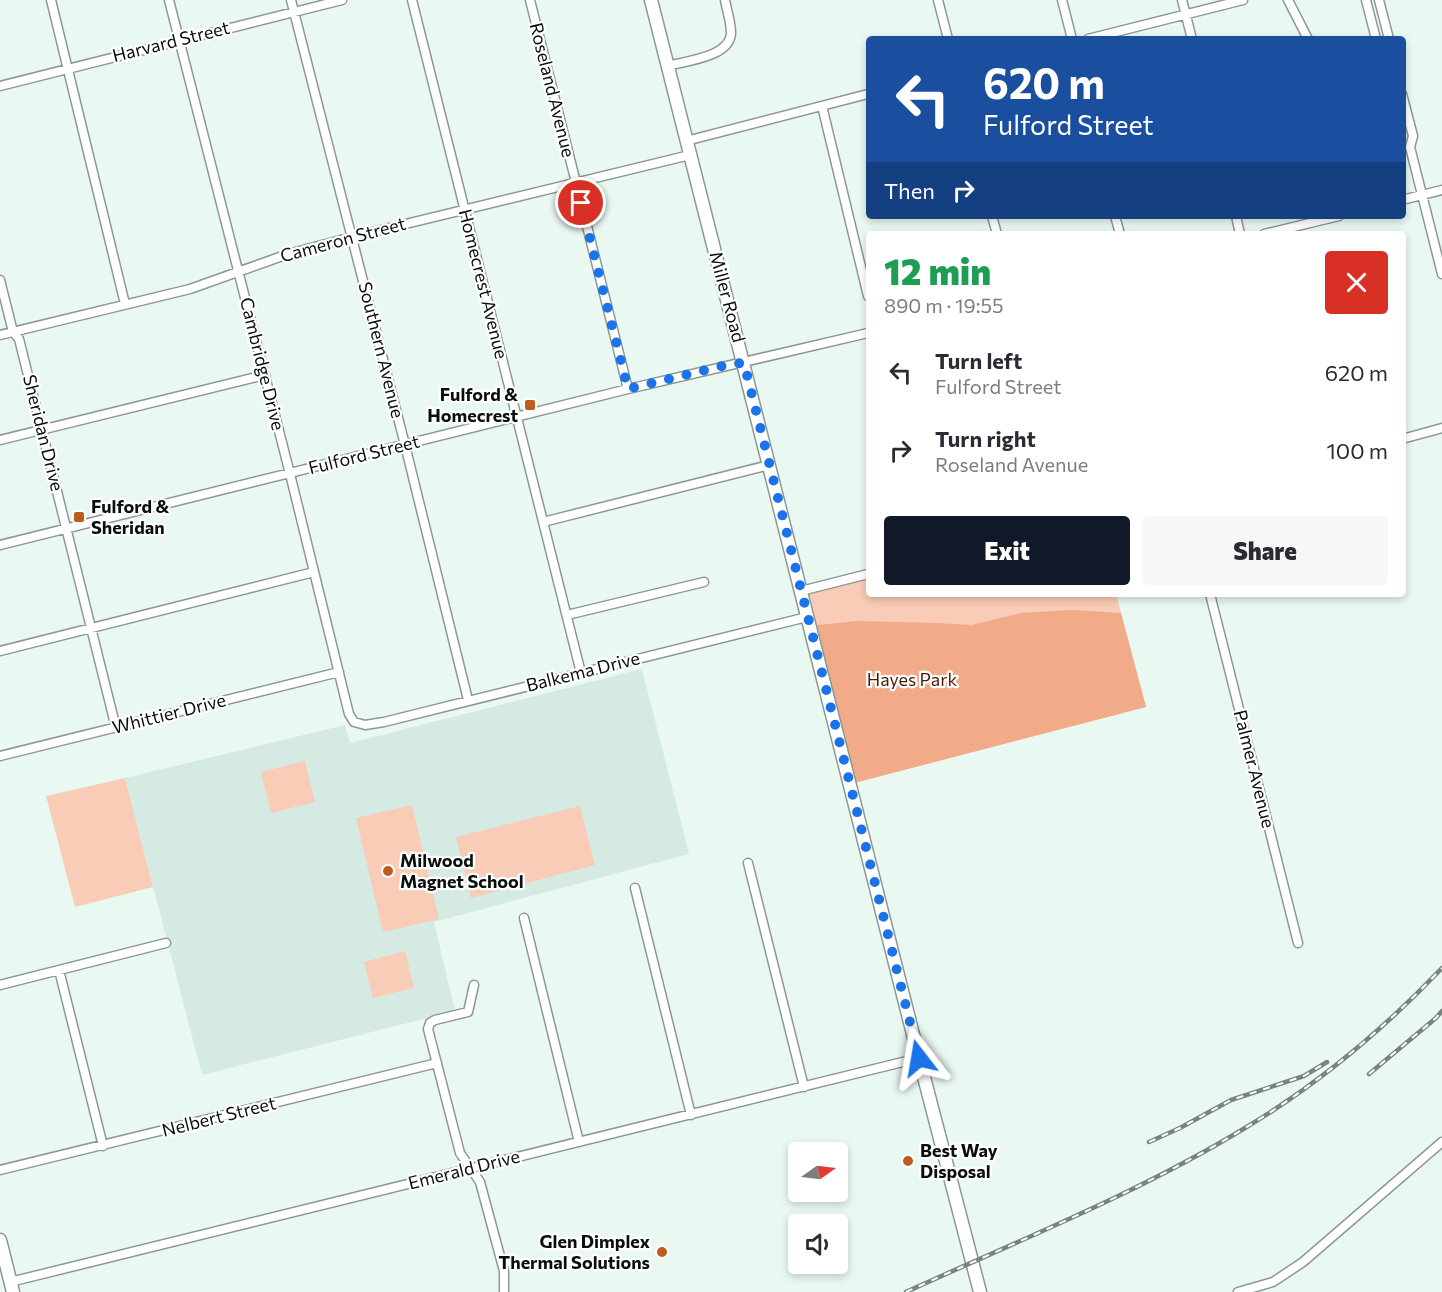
<!DOCTYPE html>
<html lang="en">
<head>
<meta charset="utf-8">
<style>
	:root { --surface:#fff; --page:#f7f7f7; --text:#2b2b33; --muted:#7c7c81; --accent:#111827 }
	body { margin:0; font-family:Commissioner,sans-serif; background:var(--page); color:var(--text); height:100vh; display:flex; flex-direction:column; font-size:22px; white-space:nowrap }
	* { box-sizing:border-box; margin:0 }
	p { font-size:20px; color:var(--muted) }
	.icon { flex:none; width:33px; height:33px; fill:none; stroke:currentColor; stroke-width:2; stroke-linecap:round; stroke-linejoin:round }
	.map { position:relative; flex:1; overflow:hidden }
	.sheet { position:absolute; left:866px; top:231px; width:540px; height:366px; display:flex; flex-direction:column; background:var(--surface); border-radius:6px; box-shadow:0 3px 9px #0003 }
	.sheet>* { flex:none }
	.banner { position:absolute; left:866px; top:36px; width:540px; height:183px; border-radius:6px; box-shadow:0 3px 9px #0003; background:#1a4fa0; color:#fff; overflow:hidden }
	.needle { width:39px; rotate:76deg }
	.tools { position:absolute; left:788px; top:1142px; display:grid; gap:12px }
	.tools a { display:grid; place-items:center; width:60px; height:60px; border-radius:6px; background:var(--surface); box-shadow:0 3px 9px #0003; font-size:30px }
	.pin { position:absolute; display:grid; place-items:center; width:51px; height:51px; color:#fff; margin:-26px; border:3px solid #fff; border-radius:50%; box-shadow:0 2px 6px #0007 }
	.me { position:absolute; width:66px; margin:-33px; rotate:346deg; stroke-linejoin:round; filter:drop-shadow(0 0 4px #0008) }
	.turn { display:flex; align-items:center; gap:21px; height:126px; padding:0 18px; font-size:27px }
	.turn .icon { width:78px; height:78px; stroke-width:2.5 }
	.turn b { display:block; font-size:42px; line-height:51px }
	.then { display:flex; align-items:center; height:57px; padding:0 18px; background:#0003; gap:12px; font-size:22px }
	.round { display:grid; place-items:center; flex:none; width:63px; height:63px; border-radius:6px; background:var(--page) }
	.overview { display:flex; align-items:center; justify-content:space-between; height:102px; padding:0 18px }
	h1 { font-size:36px; font-weight:800; line-height:45px; color:#1e9e55 }
	.action { display:flex; gap:12px; margin-top:auto; padding:12px 18px }
	.action a { flex:1; height:69px; border-radius:6px; background:var(--accent); color:#fff; font-size:24px; font-weight:800; line-height:69px; text-align:center }
	.action a+a { background:var(--page); color:var(--text) }
	ul { padding:0; list-style:none }
	li { display:flex; align-items:center; gap:18px; height:78px; padding:0 18px }
	li div { flex:1 }
	li b { display:block; font-size:22px }
	li em { font-style:normal }
	.map>svg:first-child { display:block }
</style>
</head>
<body>
<div class="map">
<svg width="1442" height="1292" viewBox="0 0 1442 1292">
	<rect width="100%" height="100%" fill="#eaf8f2"/>
	<path fill="#d5eae3" d="M642,669L689,854L434,922L455,1011L202,1075L125,778L345,725L350,743Z"/>
	<path fill="#f8ccb6" d="M868,574V594H1116L1146,707L850,784L801,591Z
		M305,761L315,802L271,813L261,772Z
		M125,778L153,887L75,907L46,796Z
		M412,805L439,919L383,932L356,818Z
		M580,806L595,865L471,898L456,837Z
		M405,951L414,988L373,998L364,962Z"/>
	<path fill="#f1ab89" d="M1073,610L1121,613L1146,707L850,784L809,626L857,621L938,623L972,625L1021,613Z"/>
	<g fill="none" stroke-linecap="round" stroke-linejoin="round">
		<g stroke="#8c9893" stroke-width="11">
			<path id="street" d="M51,0L125,304
				M169,0L290,474L349,714L354,722L365,725L384,722L807,617
				M291,0L405,445L468,700
				M412,0L581,673
				M530,0L628,389
				M938,0L948,39
				M1062,0L1072,39
				M1182,0L1192,39
				M1288,0L1308,39
				M1366,0L1376,39
				M1379,0L1389,39
				M1088,39L1243,0
				M667,66C686,61 730,57 731,33C731,22 727,11 725,0
				M0,86L342,0
				M1402,94L1413,136L1410,147L1442,274
				M822,106L868,296
				M686,141L868,94
				M1402,200L1442,190
				M992,216L997,234
				M1115,216L1120,234
				M1236,216L1240,234
				M1264,234L1339,216
				M0,280L13,332L19,339L116,728
				M0,335L190,289L288,254L352,237L690,155
				M1402,439L1442,428
				M0,440L265,375
				M543,522L769,465
				M0,545L628,389L868,333
				M801,591L868,574
				M1210,594L1298,943
				M567,615L704,582
				M0,651L314,572
				M0,756L339,672
				M748,863L804,1087
				M635,888L691,1115
				M524,918L579,1142
				M59,970L103,1146
				M0,985L166,943
				M474,985L468,1012L435,1020L430,1023L428,1029L460,1153L480,1182L504,1271V1292
				M0,1170L437,1063
				M10,1282L919,1058
				M1238,1292L1273,1282L1303,1262L1442,1142"/>
		</g>
		<g stroke="#8c9893" stroke-width="15">
			<path id="secondary" d="M651,0L919,1058L980,1292
				M0,1240L13,1292"/>
		</g>
		<use href="#street" stroke="#fff" stroke-width="8"/>
		<use href="#secondary" stroke="#fff" stroke-width="12"/>
		<g stroke="#7a837f" stroke-width="4.5">
			<path id="rail" d="M1369,1074L1436,1018L1442,1011
				M1149,1142L1180,1128L1231,1100L1304,1076L1327,1062
				M906,1292C1020,1240 1138,1193 1245,1128C1317,1085 1384,1029 1442,968"/>
		</g>
		<use href="#rail" stroke="#fff" stroke-width="2" stroke-dasharray="7" stroke-linecap="butt"/>
	</g>
	<g fill="none" stroke-linecap="round" stroke-linejoin="round">
		<path stroke="#1a73e8" stroke-width="10" stroke-dasharray="0 18" d="M581,203L628,389L731,364L744,363L919,1058"/>
	</g>
	<g fill="#be5c20" stroke="#fff" stroke-width="2">
		<rect x="524" y="399" width="12" height="12" rx="3"/>
		<rect x="73" y="511" width="12" height="12" rx="3"/>
		<circle cx="388" cy="871" r="6"/>
		<circle cx="908" cy="1161" r="6"/>
		<circle cx="662" cy="1252" r="6"/>
	</g>
	<g text-anchor="middle" stroke-width="4.5" stroke-linejoin="round" paint-order="stroke">
		<g font-size="18" fill="#0a0e0d" stroke="#fff">
			<text transform="translate(171 42) rotate(-14)" y="6">Harvard Street</text>
			<text transform="translate(552 90) rotate(76)" y="6">Roseland Avenue</text>
			<text transform="translate(343 240) rotate(-15)" y="6">Cameron Street</text>
			<text transform="translate(483 284) rotate(76)" y="6">Homecrest Avenue</text>
			<text transform="translate(727 297) rotate(75)" y="6">Miller Road</text>
			<text transform="translate(381 350) rotate(76)" y="6">Southern Avenue</text>
			<text transform="translate(262 364) rotate(76)" y="6">Cambridge Drive</text>
			<text transform="translate(43 433) rotate(76)" y="6">Sheridan Drive</text>
			<text transform="translate(364 455) rotate(-14)" y="6">Fulford Street</text>
			<text transform="translate(583 672) rotate(-14)" y="6">Balkema Drive</text>
			<text transform="translate(169 714) rotate(-14)" y="6">Whittier Drive</text>
			<text transform="translate(1254 769) rotate(76)" y="6">Palmer Avenue</text>
			<text transform="translate(219 1117) rotate(-14)" y="6">Nelbert Street</text>
			<text transform="translate(464 1170) rotate(-14)" y="6">Emerald Drive</text>
		</g>
		<g font-size="18" font-weight="bold" fill="#0a0e0d" stroke="#fff" text-anchor="start">
			<text x="518" y="401" text-anchor="end">Fulford &amp;<tspan x="518" dy="21">Homecrest</tspan></text>
			<text x="91" y="513">Fulford &amp;<tspan x="91" dy="21">Sheridan</tspan></text>
			<text x="400" y="867">Milwood<tspan x="400" dy="21">Magnet School</tspan></text>
			<text x="920" y="1157">Best Way<tspan x="920" dy="21">Disposal</tspan></text>
			<text x="650" y="1248" text-anchor="end">Glen Dimplex<tspan x="650" dy="21">Thermal Solutions</tspan></text>
		</g>
		<g font-size="18" fill="#481d03" stroke="#fff">
			<text x="912" y="686">Hayes Park</text>
		</g>
	</g>
</svg>
<div class="tools">
<a><svg class="needle" viewBox="-14 -14 28 28"><path d="M0-13l5 13h-10z" fill="#e53935"/><path d="M0 13l5-13h-10z" fill="#7c7c81"/></svg></a>
<a><svg class="icon" aria-label="sound" viewBox="0 0 24 24"><path d="M4 9h4l5-4v14l-5-4H4zM17 9q2 3 0 6"/></svg></a>
</div>
<div class="pin" style="left:581px;top:203px;background:#d93025"><svg class="icon" aria-label="arrive" viewBox="0 0 24 24"><path d="M6 21V4h12l-3 4 3 4H6"/></svg></div>
<svg class="me" style="left:919px;top:1058px" viewBox="-20 -20 40 40"><path d="M0-17L14 15 0 8-14 15z" fill="#1a73e8" stroke="#fff" stroke-width="4"/></svg>
<div class="banner">
<div class="turn"><svg class="icon" aria-label="left" viewBox="0 0 24 24"><path d="M17 20v-9H6M10 6l-5 5 5 5"/></svg><div><b>620 m</b>Fulford Street</div></div>
<div class="then">Then<svg class="icon" aria-label="right" viewBox="0 0 24 24"><path d="M7 20v-9h11M14 6l5 5-5 5"/></svg></div>
</div>
<section class="sheet">
<div class="overview"><div><h1>12 min</h1><p>890 m · 19:55</p></div><a class="round" style="background:#d93025;color:#fff"><svg class="icon" aria-label="close" viewBox="0 0 24 24"><path d="M6 6l12 12M18 6L6 18"/></svg></a></div>
<ul>
<li><svg class="icon" aria-label="left" viewBox="0 0 24 24"><path d="M17 20v-9H6M10 6l-5 5 5 5"/></svg><div><b>Turn left</b><p>Fulford Street</p></div><em>620 m</em></li>
<li><svg class="icon" aria-label="right" viewBox="0 0 24 24"><path d="M7 20v-9h11M14 6l5 5-5 5"/></svg><div><b>Turn right</b><p>Roseland Avenue</p></div><em>100 m</em></li>
</ul>
<div class="action"><a>Exit</a><a>Share</a></div>
</section>
</div>
</body>
</html>
